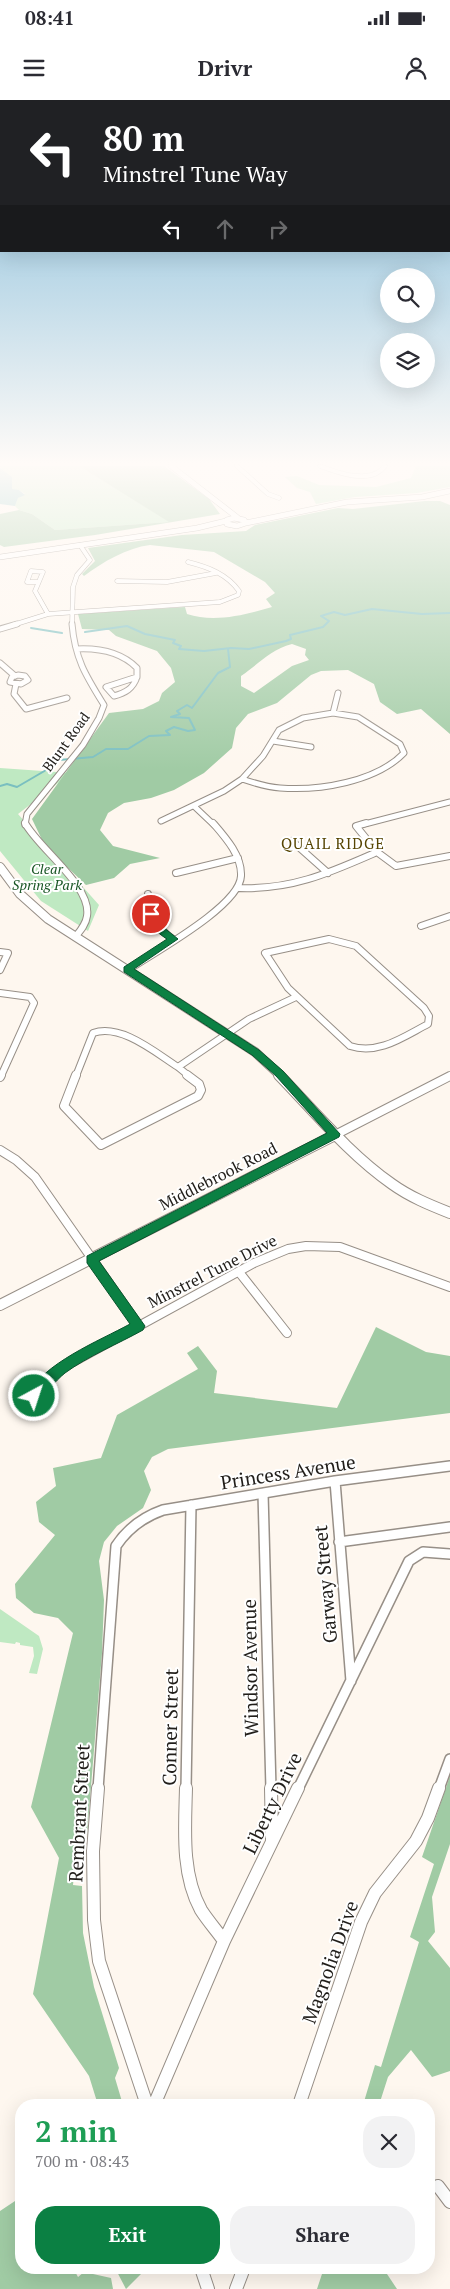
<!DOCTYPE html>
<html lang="en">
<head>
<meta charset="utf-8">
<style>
	:root { --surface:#fff; --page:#f2f2f3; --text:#2b2b33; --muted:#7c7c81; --accent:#0b8043 }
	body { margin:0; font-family:"PT Serif",serif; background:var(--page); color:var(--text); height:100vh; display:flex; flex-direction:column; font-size:19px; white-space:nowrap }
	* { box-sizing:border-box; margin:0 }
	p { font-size:16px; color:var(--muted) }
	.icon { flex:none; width:28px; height:28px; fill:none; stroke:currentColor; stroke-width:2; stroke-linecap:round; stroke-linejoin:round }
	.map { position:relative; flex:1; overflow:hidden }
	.side { position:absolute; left:15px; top:1999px; width:420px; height:175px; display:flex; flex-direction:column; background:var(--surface); border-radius:20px; box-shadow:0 5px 20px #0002 }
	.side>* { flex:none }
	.hud { position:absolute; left:0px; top:0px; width:450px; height:152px; box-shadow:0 5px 20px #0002; background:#202124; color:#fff; overflow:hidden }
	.controls { position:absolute; left:380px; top:168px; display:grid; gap:10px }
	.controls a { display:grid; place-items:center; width:55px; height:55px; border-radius:50%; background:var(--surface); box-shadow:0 5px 20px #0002; font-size:25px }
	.pin { position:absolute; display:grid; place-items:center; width:42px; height:42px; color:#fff; margin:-21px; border:2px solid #fff; border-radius:50%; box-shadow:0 1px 5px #0007 }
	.me { position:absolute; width:55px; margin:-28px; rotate:40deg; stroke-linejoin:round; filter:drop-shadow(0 0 4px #0008) }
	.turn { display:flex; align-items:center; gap:18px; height:105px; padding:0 20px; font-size:22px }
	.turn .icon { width:65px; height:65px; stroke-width:2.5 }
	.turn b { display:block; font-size:35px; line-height:42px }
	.lanes { display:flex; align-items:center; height:48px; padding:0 20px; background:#0003; justify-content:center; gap:25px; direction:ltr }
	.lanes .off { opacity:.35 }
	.round { display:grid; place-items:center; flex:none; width:52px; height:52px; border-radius:20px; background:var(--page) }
	.overview { display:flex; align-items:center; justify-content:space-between; height:85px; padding:0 20px }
	h1 { font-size:30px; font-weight:700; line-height:38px; color:#1e9e55 }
	.cta { display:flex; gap:10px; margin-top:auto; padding:10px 20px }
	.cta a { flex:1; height:58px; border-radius:20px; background:var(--accent); color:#fff; font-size:20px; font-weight:700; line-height:58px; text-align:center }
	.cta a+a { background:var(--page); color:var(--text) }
	.status { display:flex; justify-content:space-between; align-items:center; height:35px; padding:0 25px; background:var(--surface); direction:ltr }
	.status svg { height:14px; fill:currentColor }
	header { display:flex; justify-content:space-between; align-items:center; height:65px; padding:0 20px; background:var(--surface); font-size:22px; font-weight:700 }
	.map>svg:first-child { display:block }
</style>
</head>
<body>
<div class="status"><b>08:41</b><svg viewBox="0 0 49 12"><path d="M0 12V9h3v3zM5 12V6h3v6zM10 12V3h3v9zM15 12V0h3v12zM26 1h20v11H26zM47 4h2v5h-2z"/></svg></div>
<header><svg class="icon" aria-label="menu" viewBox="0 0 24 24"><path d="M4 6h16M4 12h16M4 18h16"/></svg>Drivr<svg class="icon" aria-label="person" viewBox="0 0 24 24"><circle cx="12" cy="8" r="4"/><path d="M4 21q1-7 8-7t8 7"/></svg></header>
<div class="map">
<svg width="450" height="2189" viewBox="0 0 450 2189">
	<rect width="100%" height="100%" fill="#fef7ef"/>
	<path fill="#bfe9c2" d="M0,366H79L170,422L55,430L32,414L19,410L15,406L18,398L25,394L19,390H12Z
		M416,366H450V387L417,393L355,397L316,404L310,392L297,388L285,377L297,376L319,385L376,387L411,378Z
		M0,668L71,673L18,714L99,805L88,831L41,801L0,751Z
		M0,1509L39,1536L43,1549L37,1574L29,1573L34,1556L33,1547L20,1545V1543L16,1542L15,1544L0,1542Z"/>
	<path fill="#a0cba4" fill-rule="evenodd" d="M79,366H164L209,399L220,414L95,435L4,447L0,445V414L19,410L32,414L55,430L169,422Z
		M425,401H440L450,405V634L421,609L397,614L380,602L374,584L348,570L321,571L311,575L277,603L248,614L236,628L232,648L204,673L174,690L151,698L124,703L108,713L100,730L113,746L160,758L130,764L114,778L86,785L45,746L32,719L109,613L143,609L159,601L162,593L175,582L171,568L157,551L116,536L109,530L82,529L78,514L185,507L187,514C214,523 245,515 272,507L266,499L275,493L265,482L214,452L150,445C126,448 103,462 84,476L82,474L95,461L88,448L182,435L246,431L255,425L338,408L353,409ZM292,544L306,549L305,555L309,560L292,566L254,593L241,586V576C260,563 270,550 292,544Z
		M376,1227L426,1252L450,1256V1313L168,1349L152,1357L144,1371L151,1390L143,1408L117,1426L104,1442L99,1461L104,1500L102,1553L87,1735H78L73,1785L82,1786L83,1833L94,1887L119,1968L115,1978L123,2005H98L89,1976L33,1894L59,1758L31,1707L73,1533L58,1518L34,1513L16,1498L15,1484L55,1435L39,1422L36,1402L56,1386L53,1368L101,1358L117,1315L198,1269L187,1253L198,1246L217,1271L214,1293L337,1308Z
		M450,1676V1744L432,1797L435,1832L428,1841L450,1868V1971L432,1977L411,1950L388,1977L379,2005H363L375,1965L381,1967L419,1842L410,1837L434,1764L422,1757Z
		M21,2097V2168H73L78,2177L84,2172L111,2178L113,2189H0V2111Z
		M115,2168H147L126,2189Z
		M324,2168H383L397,2189H317Z"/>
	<path fill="#7abfc0" d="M0,368L12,377V389L19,390L25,395L18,398L15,406L0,404Z"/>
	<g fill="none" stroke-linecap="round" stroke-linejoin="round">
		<path stroke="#7abfc0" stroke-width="2" d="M31,528L62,533
			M85,532L127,526L145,534L175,540L173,543L181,546L179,549L204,551L231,548L249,549L286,541L291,539L290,535L323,527L329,521L321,516L334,512L345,515L372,509L422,514L450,513
			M0,686L7,684L17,687L53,666L59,660L93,657L106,649H128L149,636L170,635L166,631L174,627L188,631L195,630L189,618L171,617L180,614L177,611L187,605L192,608L218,573L230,567L228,549"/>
		<g stroke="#978f87" stroke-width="5">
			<path id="minor-far5" d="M237,366L268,394L279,398
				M320,366C338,373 371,385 385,366
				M117,481L167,482L216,473
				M38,482H27L31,471L43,472L35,491L48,514
				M13,525L48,514L220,502L238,495L239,491C227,474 208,467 188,462
				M72,525L73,487L77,475L90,460L80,445"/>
		</g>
		<g stroke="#978f87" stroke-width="7">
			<path id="minor-far4" d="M0,529L17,524
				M77,549C99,548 121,552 137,568V577
				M0,563L15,576
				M18,575L25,576L28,580L21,584L10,582L12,577Z
				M137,577C133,589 125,593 114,596L106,587Z
				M16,584L14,594L26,609L67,598
				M333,613L338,593
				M333,613L358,617L400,644L404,653C376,682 319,691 280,688C267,687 254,683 242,679L263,656L279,630L303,618Z
				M273,641L311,647
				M195,707L214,725
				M161,721L224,691L242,679
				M25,725L27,714L83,645L99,618L104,605C86,576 75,559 72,524
				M361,725L450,702"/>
		</g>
		<g stroke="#978f87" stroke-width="8">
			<path id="minor-far3" d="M25,723C39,749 92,786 87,816C86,824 81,830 76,836
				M366,723L356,726L377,752L396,766L450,756
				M292,741L328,773
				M176,773L238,758
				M239,788C292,790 329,773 377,752
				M148,794C151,815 155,827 173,839
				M421,826L450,816
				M329,839L356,846L424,908L429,916L428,924C403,937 379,955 350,946L288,888L265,853Z
				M0,852L8,853L0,870
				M128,870C153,853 240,806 241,776C242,756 226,738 213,723
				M0,893L30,897L34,903L1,976
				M178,967L189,976
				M178,967L249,919L296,897
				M76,976L93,933C121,923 156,953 178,967"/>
		</g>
		<g stroke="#978f87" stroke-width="10">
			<path id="minor-far2" d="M76,975L64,1006L101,1045L198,996L201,990L199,984L187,975
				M0,977L1,975
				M335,1035L450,976
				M0,1050L16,1060L35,1077L139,1226
				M239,1172L287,1233
				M37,1292L44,1282L62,1268L254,1163L288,1149L306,1146L340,1147L450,1187"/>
		</g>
		<g stroke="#978f87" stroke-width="12">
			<path id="minor-far1" d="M34,1296L38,1291
				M335,1381L351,1581
				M263,1393L271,1689
				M339,1442L450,1427
				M98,1689L116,1446C128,1428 143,1417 163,1410L335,1381L450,1366
				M186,1689L191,1405
				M298,1689L409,1461L423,1452L450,1454
				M439,1689L450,1659"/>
		</g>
		<g stroke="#978f87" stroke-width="14">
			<path id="minor" d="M98,1688L93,1751L94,1820L99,1861L147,2005
				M186,1688C185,1728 181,1774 201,1810C208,1821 217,1831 224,1841
				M271,1688L272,1740
				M154,2005L224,1841L298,1688
				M299,2005L361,1822L375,1793L416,1741L428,1718L439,1688
				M438,2086L450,2102
				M201,2168L208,2189
				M236,2189L244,2168"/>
		</g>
		<g stroke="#978f87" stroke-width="6">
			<path id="tertiary-far2" d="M171,366L238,418
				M234,418L244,420L246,423L237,426L227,424V420Z
				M246,423L347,402L422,397L450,391
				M0,457L197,428L226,421"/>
		</g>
		<g stroke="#978f87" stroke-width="10">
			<path id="tertiary-far1" d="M0,767L20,794L48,819L255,952L281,976"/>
		</g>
		<g stroke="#978f87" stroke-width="12">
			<path id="tertiary" d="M279,975C315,1012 349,1054 392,1084C410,1097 430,1105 450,1113
				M0,1205L335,1035"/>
		</g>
		<use href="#minor-far5" stroke="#fff" stroke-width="4"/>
		<use href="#minor-far4" stroke="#fff" stroke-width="5"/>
		<use href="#minor-far3" stroke="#fff" stroke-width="6"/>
		<use href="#minor-far2" stroke="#fff" stroke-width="8"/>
		<use href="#minor-far1" stroke="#fff" stroke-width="9"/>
		<use href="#minor" stroke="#fff" stroke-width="12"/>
		<use href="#tertiary-far2" stroke="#fff" stroke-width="5"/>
		<use href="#tertiary-far1" stroke="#fff" stroke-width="8"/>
		<use href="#tertiary" stroke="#fff" stroke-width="10"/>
	</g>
	<linearGradient id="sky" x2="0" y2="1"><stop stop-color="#7cb8d8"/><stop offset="0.54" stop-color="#fffbf8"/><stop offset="1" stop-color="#fffbf8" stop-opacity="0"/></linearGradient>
	<rect width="450" height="672" fill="url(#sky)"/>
	<path fill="#0b8043" stroke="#07532c" d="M151,811L155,812L158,823L178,839L134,869L259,950L283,971L340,1034L339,1037L99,1161L145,1226L143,1230C118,1244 88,1256 65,1273C56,1280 41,1299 34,1302L29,1300L27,1296C43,1263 99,1241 130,1224L87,1163V1156L327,1033L276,976L252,955L124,872V867L167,839C156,832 150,826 147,814Z"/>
	<g text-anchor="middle" stroke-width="4" stroke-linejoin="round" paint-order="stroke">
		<g font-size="14" fill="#211e1a" stroke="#fff">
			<text transform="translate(66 642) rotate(-54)" y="5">Blunt Road</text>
		</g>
		<g font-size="14" font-style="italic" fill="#195625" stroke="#fff">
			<text x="47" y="774">Clear<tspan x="47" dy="16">Spring Park</tspan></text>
		</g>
		<g font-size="15" letter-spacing="1" fill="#574503" stroke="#fff">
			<text x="333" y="749">QUAIL RIDGE</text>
		</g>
		<g font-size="16" fill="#211e1a" stroke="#fff">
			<text transform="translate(218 1076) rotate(-27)" y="6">Middlebrook Road</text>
			<text transform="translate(212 1171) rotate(-27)" y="6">Minstrel Tune Drive</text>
		</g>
		<g font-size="19" fill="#211e1a" stroke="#fff">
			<text transform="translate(288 1372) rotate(-9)" y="7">Princess Avenue</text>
			<text transform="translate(325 1484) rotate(-95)" y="7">Garway Street</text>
			<text transform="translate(250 1568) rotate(-91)" y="7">Windsor Avenue</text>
			<text transform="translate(170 1627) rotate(-89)" y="7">Conner Street</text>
			<text transform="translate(272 1703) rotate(-64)" y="7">Liberty Drive</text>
			<text transform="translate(79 1713) rotate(-87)" y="7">Rembrant Street</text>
			<text transform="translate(330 1862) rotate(-70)" y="7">Magnolia Drive</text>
		</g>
	</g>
</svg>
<div class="controls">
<a><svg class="icon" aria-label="search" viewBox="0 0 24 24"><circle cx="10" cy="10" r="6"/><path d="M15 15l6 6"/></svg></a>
<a><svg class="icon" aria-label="layers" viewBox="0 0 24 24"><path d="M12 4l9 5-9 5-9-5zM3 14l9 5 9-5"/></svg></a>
</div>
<div class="pin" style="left:151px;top:814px;background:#d93025"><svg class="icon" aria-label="arrive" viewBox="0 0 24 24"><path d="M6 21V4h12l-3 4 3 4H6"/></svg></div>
<svg class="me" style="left:34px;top:1296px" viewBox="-20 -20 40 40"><circle r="17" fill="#0b8043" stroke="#fff" stroke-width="3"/><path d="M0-11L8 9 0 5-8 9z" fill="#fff"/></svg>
<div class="hud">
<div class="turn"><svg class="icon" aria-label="left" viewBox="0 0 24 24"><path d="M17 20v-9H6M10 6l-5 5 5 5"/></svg><div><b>80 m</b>Minstrel Tune Way</div></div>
<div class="lanes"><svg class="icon" aria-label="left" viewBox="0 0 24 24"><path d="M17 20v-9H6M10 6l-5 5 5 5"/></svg><svg class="icon off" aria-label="ahead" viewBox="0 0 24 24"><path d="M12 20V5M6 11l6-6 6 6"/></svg><svg class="icon off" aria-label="right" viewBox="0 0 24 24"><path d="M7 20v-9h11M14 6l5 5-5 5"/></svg></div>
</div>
<section class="side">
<div class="overview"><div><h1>2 min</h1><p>700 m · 08:43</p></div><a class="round"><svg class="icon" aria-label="close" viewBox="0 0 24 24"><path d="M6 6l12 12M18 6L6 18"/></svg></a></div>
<div class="cta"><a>Exit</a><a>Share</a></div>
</section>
</div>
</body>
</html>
